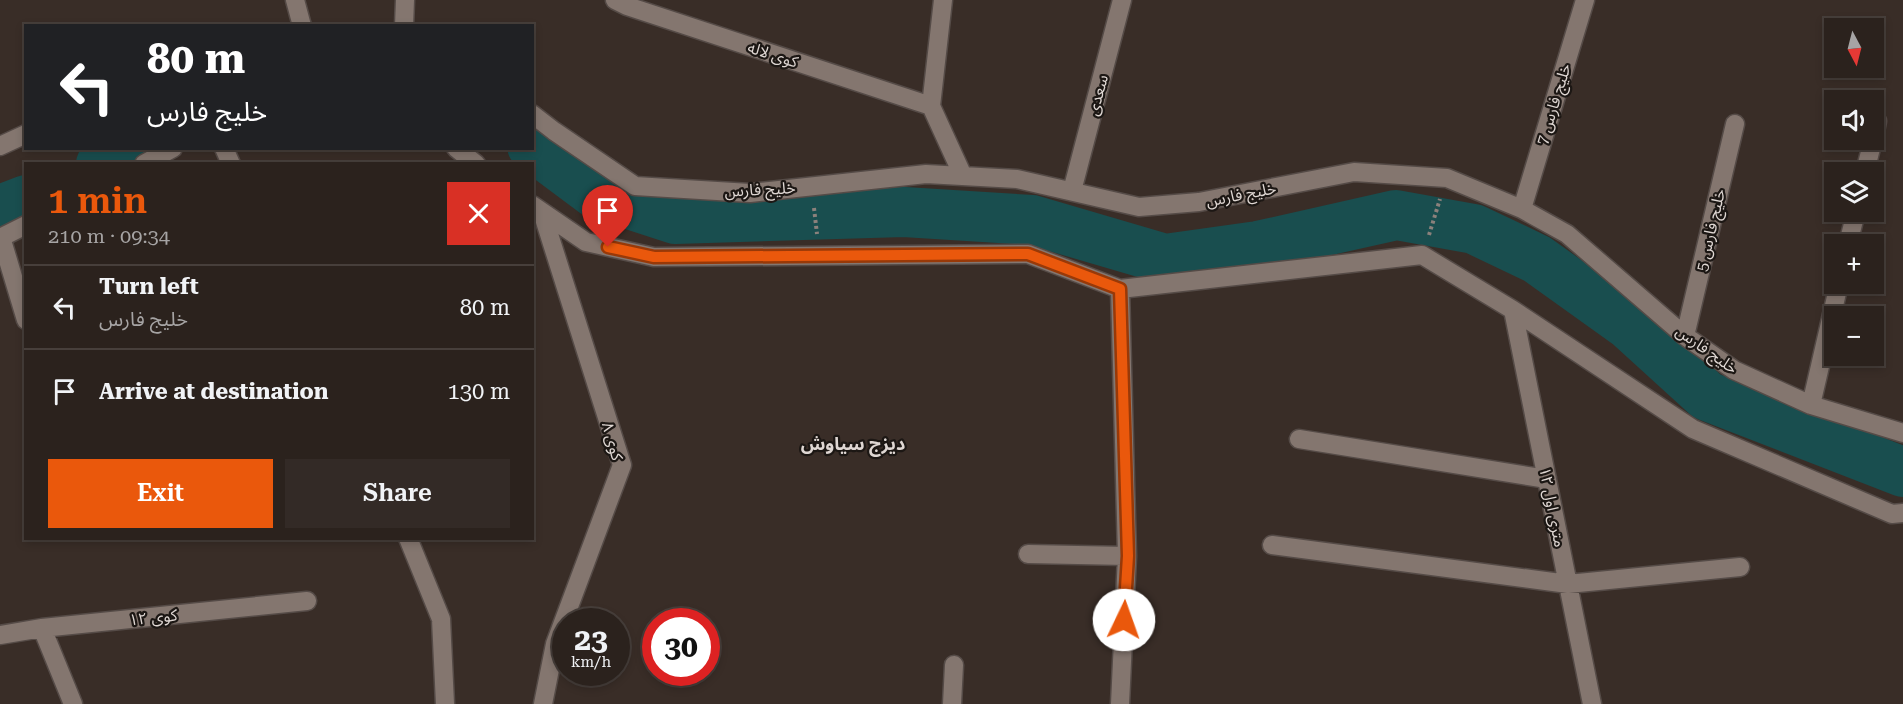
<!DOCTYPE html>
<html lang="en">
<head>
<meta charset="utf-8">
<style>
	:root { --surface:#2b221d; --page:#332a26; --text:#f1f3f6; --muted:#a6a4a4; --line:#473f3b; --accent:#ea580c }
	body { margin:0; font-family:"Roboto Serif","Noto Sans Arabic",serif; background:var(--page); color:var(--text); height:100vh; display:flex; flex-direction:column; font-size:22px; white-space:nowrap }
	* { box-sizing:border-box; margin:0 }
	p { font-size:20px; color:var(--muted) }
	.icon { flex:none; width:33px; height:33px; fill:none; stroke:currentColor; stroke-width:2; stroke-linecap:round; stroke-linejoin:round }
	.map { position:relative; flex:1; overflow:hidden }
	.sheet { position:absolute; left:24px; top:162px; width:510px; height:378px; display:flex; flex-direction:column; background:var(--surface); border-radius:0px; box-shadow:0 3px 9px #0003,0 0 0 2px var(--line) }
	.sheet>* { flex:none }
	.hud { position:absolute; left:24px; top:24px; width:510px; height:126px; border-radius:0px; box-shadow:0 3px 9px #0003,0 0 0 2px var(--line); background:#202124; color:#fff; overflow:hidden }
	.needle { width:39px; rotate:173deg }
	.fabs { position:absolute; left:1824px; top:18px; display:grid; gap:12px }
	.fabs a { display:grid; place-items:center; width:60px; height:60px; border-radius:0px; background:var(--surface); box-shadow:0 3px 9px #0003,0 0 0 2px var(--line); font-size:30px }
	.speed { position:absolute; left:552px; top:608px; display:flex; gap:12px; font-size:30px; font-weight:700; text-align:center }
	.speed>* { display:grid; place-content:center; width:78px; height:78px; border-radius:50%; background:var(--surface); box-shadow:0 3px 9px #0003,0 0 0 2px var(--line); line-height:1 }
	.speed small { font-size:15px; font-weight:400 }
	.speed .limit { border:9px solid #d22; background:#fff; color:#111 }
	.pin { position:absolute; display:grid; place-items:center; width:51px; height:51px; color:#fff; margin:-62px -26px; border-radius:50% 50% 50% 0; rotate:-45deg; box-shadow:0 0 6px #0007 }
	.pin .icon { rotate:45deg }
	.me { position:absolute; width:66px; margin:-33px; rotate:3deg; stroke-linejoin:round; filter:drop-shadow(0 0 4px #0008) }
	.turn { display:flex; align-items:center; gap:21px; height:126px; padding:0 24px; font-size:27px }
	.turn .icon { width:78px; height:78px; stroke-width:2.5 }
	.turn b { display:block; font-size:42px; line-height:51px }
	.round { display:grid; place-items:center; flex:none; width:63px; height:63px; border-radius:0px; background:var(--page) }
	.head { display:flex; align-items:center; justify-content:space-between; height:102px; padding:0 24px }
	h1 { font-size:36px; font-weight:600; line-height:45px; color:var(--accent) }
	.cta { display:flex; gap:12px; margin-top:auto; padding:12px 24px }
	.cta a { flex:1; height:69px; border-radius:0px; background:var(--accent); color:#fff; font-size:24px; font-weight:600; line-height:69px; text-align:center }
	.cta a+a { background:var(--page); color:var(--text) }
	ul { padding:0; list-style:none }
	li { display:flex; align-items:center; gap:18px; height:84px; padding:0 24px; border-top:2px solid var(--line) }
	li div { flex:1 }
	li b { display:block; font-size:22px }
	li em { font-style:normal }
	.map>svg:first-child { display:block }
</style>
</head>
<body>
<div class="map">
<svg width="1903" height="704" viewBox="0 0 1903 704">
	<rect width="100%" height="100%" fill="#392d27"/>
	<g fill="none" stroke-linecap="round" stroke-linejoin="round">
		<path stroke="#194e4f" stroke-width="50" d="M532,146L595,193L675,219L904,212L1032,220L1165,259L1258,246L1396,215L1474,229L1537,259L1629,325L1707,396L1903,472
			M101,164L128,148
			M0,210L26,200"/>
		<g stroke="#554b47" stroke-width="21">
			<path id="street" d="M295,0L302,26
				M615,0L627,6L931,106
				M404,26L405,0
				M931,106L943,0
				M931,106L963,176
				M532,114L554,131L635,186L750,193L926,174L1017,179L1139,207L1199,202L1354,172L1447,178L1522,209L1567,234L1685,336L1734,370L1811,405L1903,433
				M1874,137L1877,121
				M0,146L26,134
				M224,148L231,164
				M456,148L476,164
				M144,164L173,148
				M1865,172L1873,140
				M1072,191L1122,0
				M532,205L586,242L654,257L1028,254L1120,289L1422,255L1513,310L1693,429L1892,514L1903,513
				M1522,209L1585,0
				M542,212L622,465L555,644L543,704
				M1,237L26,320
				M0,238L26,225
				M1848,244L1856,212
				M1513,310L1592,704
				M1685,336L1735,124
				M1811,405L1839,284
				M1299,439L1547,479
				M408,538L441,619L445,704
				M1272,545L1568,584L1740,567
				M1028,554L1127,556
				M42,628L73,704
				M0,635L42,628L307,601
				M952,704L954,665
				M1120,704L1127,556L1120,289"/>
		</g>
		<path stroke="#8b817c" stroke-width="4" stroke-dasharray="3 3" stroke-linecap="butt" d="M814,208L817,234
			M1429,235L1440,199"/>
		<use href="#street" stroke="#84766f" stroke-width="18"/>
	</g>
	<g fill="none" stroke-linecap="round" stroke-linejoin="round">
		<g stroke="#983908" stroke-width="15">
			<path id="route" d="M608,247L654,257L1028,254L1120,289L1128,556L1124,620"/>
		</g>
		<use href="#route" stroke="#ea580c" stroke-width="10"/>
	</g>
	<g text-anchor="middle" stroke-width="4.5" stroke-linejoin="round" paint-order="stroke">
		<g font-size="16" fill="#dfd7d3" stroke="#1c1714">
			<text transform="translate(773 54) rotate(18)" y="6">کوی لاله</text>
			<text transform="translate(1097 95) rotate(-75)" y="6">سعدی</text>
			<text transform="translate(1553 104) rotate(-73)" y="6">خلیج فارس 7</text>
			<text transform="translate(760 189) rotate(-3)" y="6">خلیج فارس</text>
			<text transform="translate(1241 194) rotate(-11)" y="6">خلیج فارس</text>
			<text transform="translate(1710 230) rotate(-77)" y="6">خلیج فارس 5</text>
			<text transform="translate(1707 349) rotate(35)" y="6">خلیج فارس</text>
			<text transform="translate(613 441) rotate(74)" y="6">کوی ۸</text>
			<text transform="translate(1553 507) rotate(79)" y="6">۱۲ متری اول</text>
			<text transform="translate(153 617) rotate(-6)" y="6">کوی ۱۲</text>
		</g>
		<g font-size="18" font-weight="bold" fill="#dfd7d3" stroke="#1c1714">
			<text x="853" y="450">دیزج سیاوش</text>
		</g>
	</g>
</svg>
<div class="fabs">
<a><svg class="needle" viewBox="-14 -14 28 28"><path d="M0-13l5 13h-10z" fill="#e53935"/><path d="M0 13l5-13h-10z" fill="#a6a4a4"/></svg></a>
<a><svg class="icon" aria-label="sound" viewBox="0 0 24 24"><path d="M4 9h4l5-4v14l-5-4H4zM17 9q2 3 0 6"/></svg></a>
<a><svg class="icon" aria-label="layers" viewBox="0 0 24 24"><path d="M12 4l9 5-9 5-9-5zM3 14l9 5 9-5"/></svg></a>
<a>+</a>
<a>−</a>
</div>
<div class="speed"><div>23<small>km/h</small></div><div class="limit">30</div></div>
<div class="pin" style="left:608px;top:247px;background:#d93025"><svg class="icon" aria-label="arrive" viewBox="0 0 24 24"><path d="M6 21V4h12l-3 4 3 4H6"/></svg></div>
<svg class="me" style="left:1124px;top:620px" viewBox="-20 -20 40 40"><circle r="19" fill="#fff"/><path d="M0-13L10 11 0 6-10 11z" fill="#ea580c"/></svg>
<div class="hud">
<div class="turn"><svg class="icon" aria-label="left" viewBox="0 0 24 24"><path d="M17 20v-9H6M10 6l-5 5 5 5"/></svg><div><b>80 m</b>خلیج فارس</div></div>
</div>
<section class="sheet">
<div class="head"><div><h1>1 min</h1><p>210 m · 09:34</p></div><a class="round" style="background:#d93025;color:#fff"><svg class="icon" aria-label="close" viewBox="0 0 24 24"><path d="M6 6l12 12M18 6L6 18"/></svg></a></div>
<ul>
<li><svg class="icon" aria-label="left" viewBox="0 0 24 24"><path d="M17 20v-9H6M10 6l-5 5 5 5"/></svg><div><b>Turn left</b><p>خلیج فارس</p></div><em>80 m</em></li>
<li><svg class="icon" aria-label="arrive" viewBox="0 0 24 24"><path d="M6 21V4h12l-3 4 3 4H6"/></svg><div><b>Arrive at destination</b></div><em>130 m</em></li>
</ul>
<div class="cta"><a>Exit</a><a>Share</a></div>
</section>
</div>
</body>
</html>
